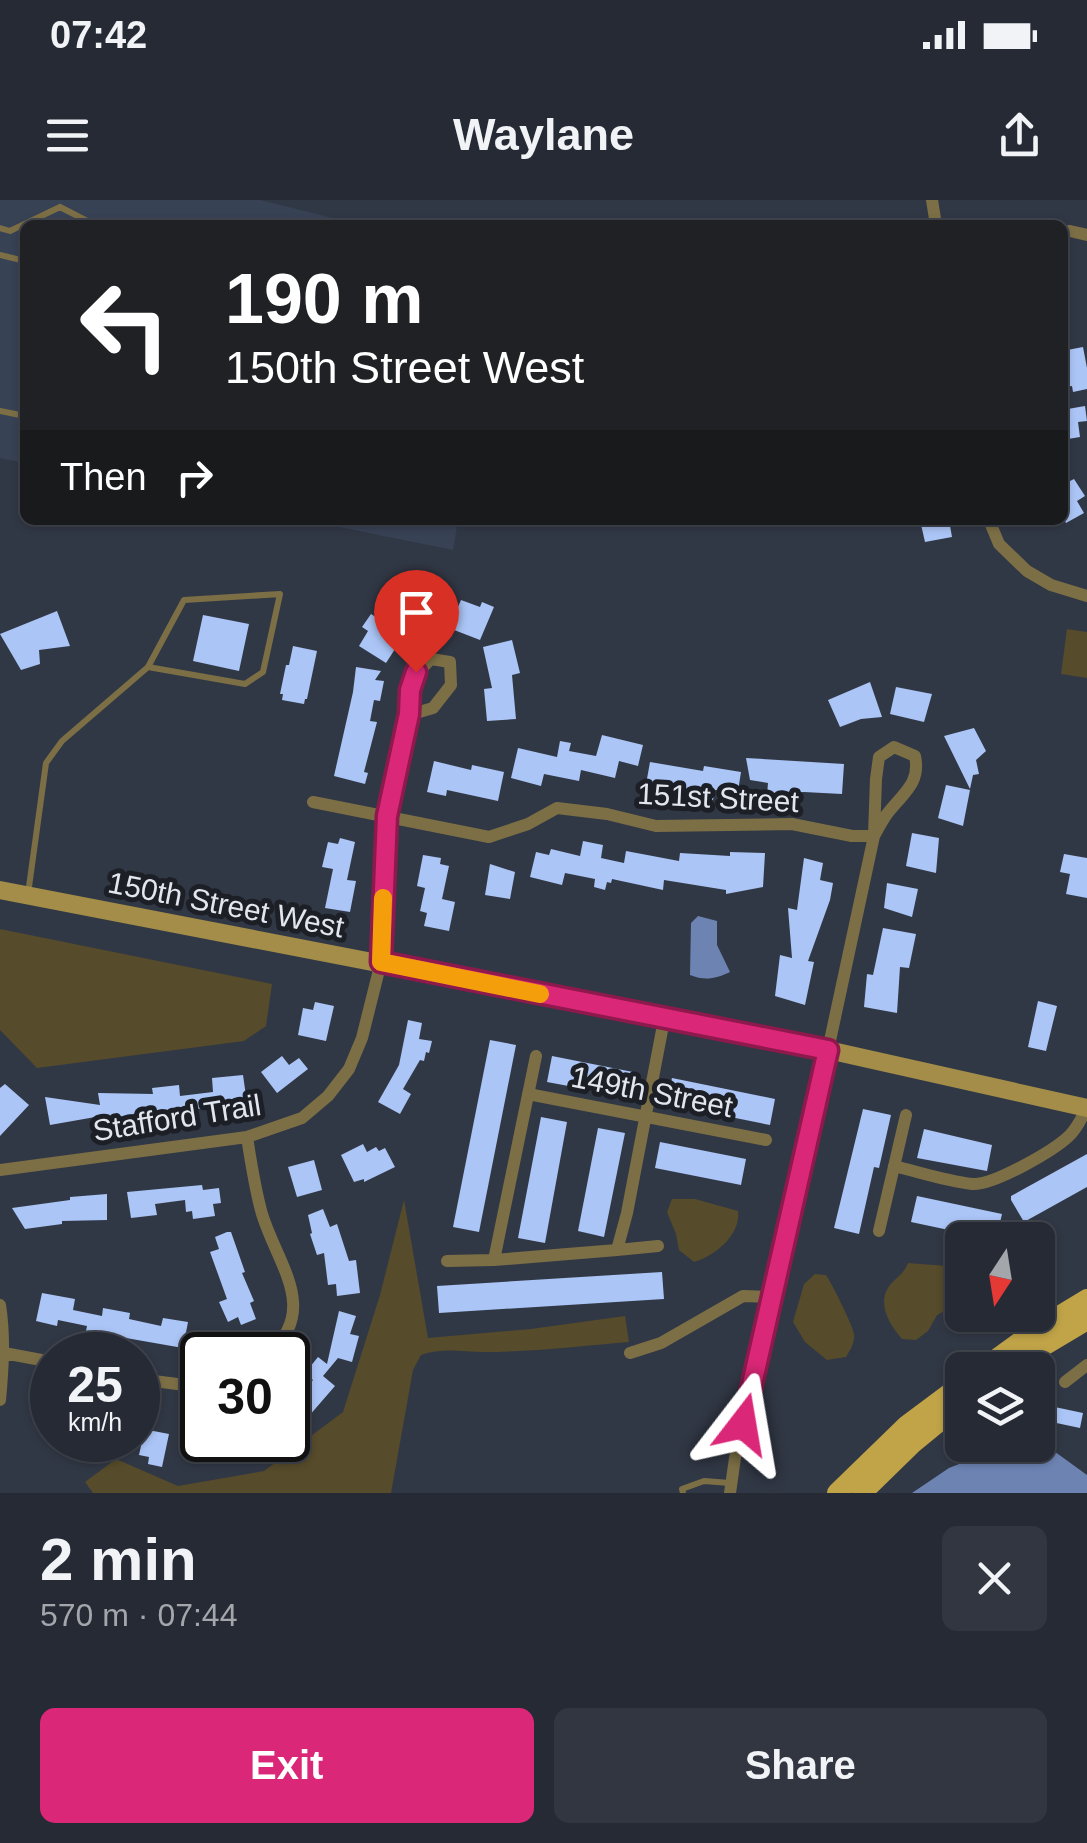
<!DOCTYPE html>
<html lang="en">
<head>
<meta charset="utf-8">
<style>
	:root { --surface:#252a34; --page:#313640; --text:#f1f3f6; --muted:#a3a7ac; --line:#42464f; --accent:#db2777 }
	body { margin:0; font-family:Helvetica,sans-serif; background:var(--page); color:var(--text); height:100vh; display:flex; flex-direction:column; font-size:38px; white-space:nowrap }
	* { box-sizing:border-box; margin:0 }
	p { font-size:32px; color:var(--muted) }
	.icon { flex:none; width:55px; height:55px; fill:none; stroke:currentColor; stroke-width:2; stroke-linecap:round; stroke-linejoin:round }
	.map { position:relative; height:1293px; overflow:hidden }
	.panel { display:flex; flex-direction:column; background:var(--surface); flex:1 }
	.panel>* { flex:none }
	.hud { position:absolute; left:20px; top:20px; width:1048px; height:305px; border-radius:15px; box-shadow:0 2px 8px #0004,0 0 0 2px var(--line); background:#202124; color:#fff; overflow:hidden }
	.needle { width:65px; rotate:192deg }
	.tools { position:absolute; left:945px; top:1022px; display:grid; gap:20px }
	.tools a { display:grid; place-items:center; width:110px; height:110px; border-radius:15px; background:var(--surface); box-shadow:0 2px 8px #0004,0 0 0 2px var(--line); font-size:50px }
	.speed { position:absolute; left:30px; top:1132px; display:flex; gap:20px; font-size:50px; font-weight:700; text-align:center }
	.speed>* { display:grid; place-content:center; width:130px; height:130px; border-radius:50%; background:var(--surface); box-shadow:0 2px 8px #0004,0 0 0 2px var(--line); line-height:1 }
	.speed small { font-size:25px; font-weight:400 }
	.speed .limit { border:5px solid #111; border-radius:15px; background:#fff; color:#111 }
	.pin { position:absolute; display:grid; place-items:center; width:85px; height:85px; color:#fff; margin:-102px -42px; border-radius:50% 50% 50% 0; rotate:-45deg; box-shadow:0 0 10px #0007 }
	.pin .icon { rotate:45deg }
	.me { position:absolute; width:110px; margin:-55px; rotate:14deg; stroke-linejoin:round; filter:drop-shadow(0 0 8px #0008) }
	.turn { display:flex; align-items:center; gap:35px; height:210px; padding:0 40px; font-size:45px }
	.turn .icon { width:130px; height:130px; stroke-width:2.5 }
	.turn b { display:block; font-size:70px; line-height:85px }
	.then { display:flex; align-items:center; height:95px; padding:0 40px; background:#0003; gap:20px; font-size:38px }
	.round { display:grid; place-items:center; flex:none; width:105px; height:105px; border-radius:15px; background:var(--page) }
	.summary { display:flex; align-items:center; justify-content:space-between; height:170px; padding:0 40px }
	h1 { font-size:60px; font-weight:700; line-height:75px }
	.primary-button { display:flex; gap:20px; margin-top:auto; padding:20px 40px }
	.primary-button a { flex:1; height:115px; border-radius:15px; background:var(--accent); color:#fff; font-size:40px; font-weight:700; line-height:115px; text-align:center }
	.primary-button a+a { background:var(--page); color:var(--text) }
	.status { display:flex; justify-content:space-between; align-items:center; height:70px; padding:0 50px; background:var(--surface); direction:ltr }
	.status svg { height:28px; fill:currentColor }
	header { display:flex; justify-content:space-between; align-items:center; height:130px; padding:0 40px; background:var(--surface); font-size:45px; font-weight:700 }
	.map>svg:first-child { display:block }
</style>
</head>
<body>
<div class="status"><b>07:42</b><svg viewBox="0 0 49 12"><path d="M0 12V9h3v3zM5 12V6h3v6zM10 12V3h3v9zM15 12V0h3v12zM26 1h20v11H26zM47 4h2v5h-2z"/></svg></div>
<header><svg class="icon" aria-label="menu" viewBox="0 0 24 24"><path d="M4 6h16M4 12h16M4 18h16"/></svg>Waylane<svg class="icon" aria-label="share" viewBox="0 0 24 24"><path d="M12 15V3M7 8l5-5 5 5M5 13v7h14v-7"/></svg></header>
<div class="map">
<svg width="1087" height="1293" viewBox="0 0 1087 1293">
	<rect width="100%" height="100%" fill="#313845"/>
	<path fill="#384255" d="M0,0H260L361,25H25V263L0,258Z
		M305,320H458L453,350Z"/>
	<path fill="#564b2a" d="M1067,429L1087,432V478L1061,474Z
		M0,729L272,784L266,826L244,841L37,868L0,830Z
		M672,999H695L738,1011C741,1035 715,1056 694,1062L679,1050L676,1034L667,1012Z
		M404,1000L428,1138L531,1129L625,1116L629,1142C581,1146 532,1152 484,1152C462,1152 443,1147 421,1155L413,1170L391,1293H93L85,1282L116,1259L178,1286L264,1271L343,1212L380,1095Z
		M908,1063L947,1066L961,1083L960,1096L950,1108L937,1115L928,1131L916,1140L902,1139C891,1127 877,1105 888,1088C894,1078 903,1076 908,1063Z
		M815,1074L826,1075C832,1084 852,1124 854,1134C855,1143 850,1150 846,1157L827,1160L805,1142L793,1122L804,1084Z"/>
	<path fill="#6d84b3" d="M698,716L717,721V745L730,772C715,779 705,781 690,775L691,723Z
		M1007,1245L1051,1249L1087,1275V1293H912L949,1268Z"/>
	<path fill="#abc5f6" d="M1083,147L1087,168V189L1073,192L1072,186L1064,187L1062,151Z
		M1085,206L1087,221L1078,222L1080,237L1062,240V210Z
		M1074,279L1085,296L1077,301L1084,313L1066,323L1062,317V285Z
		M920,320H949L952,337L925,342Z
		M436,396L438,428L406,430L404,399Z
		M461,400L480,407L482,402L494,407L480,440L449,428Z
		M57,411L70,446L39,450L40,464L21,470L0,434Z
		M371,414L404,435L386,463L359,446L368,431L362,427Z
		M203,415L249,424L239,471L193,461Z
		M512,440L520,473L512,475L516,519L487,521L484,489L492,488L483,447Z
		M293,446L317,451L307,499H305L304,504L282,500L283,494H280L286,465H289Z
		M356,467L381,471L375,480L384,481L380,501L374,500L370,521L377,522L364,572L368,573L365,584L334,576L353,492Z
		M870,482L882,517L861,519L840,527L828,500Z
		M896,487L932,494L924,522L890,514Z
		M974,528L986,551L976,560L979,574L973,575L970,589L944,536Z
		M602,535L643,545L638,566L619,561L615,578L581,570L579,581L544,574L541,586L511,578L518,548L557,557L560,541L571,543L569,551L596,556Z
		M746,558L844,564L842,594L804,592L767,595L768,583L750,580Z
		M434,561L471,570L472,565L504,572L498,601L447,590L446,596L427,592Z
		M650,562L703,571L704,566L741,572L738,591L715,590L713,600L645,590Z
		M946,585L970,590L963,626L938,618Z
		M912,633L939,638L936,673L906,666Z
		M340,638L355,642L347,680L356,681L350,712L325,708L333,669L322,667L328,642L338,644Z
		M583,641L603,645L601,658L624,663L626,651L679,661L680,653L730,656V652L765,653L763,687L726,694V690L664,680L663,690L612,679L611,683L607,682L605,690L594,687L595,679L565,673L562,685L530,677L536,652L549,655L551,649L580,656Z
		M1064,654L1087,658V698L1066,694L1070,674L1060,672Z
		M423,655L441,658L440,664L449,666L442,699L455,702L449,731L424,726L427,713L420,711L425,688L417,686Z
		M804,658L823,663L820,680L833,683L830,700L808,761L814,762L805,805L775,796L780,755L792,758L788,708L797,710Z
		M490,664L515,672L510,699L485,695Z
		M887,683L918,689L912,717L884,708Z
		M883,728L916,734L909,768L900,767L897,813L864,807L867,774L873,775Z
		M1038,801L1057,806L1046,851L1028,847Z
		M315,802L334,806L326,841L298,835L303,808L313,810Z
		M408,820L422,823L419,839L432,841L429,853L426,852L424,861L420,860L403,889L411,894L400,914L378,902L399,865Z
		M490,840L516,845L479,1032L453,1027Z
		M282,856L289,865L299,858L308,869L277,893L261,872Z
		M552,856L638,873L633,898L547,882Z
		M243,875L247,903L155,914V909L102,921L101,916L50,925L45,897L100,905L98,893L153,894L152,888L179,885L180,896L213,892L212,878Z
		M672,878L775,899L770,925L666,904Z
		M5,884L29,905L0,936V888Z
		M863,909L891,915L879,968L874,967L859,1034L834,1028Z
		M541,917L567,922L545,1043L518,1038Z
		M598,928L625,933L604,1037L578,1031Z
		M924,929L992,945L987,971L917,958Z
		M660,942L746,959L741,985L655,968Z
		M363,944L367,952L376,947L379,951L385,948L395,967L364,982V979L354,982L341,955Z
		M1087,954V987L1024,1022L1011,1000V996Z
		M314,960L322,990L297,997L288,967Z
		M202,985L203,990L219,988L221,1003L213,1004L215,1016L193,1019L192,1011L186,1012L185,1000L155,1004L157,1015L131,1018L127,992Z
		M107,994V1020L62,1021V1024L25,1029L12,1008L70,1000V997Z
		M917,996L1002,1014L996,1040L911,1022Z
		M323,1009L330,1027L337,1024L349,1061L356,1060L360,1093L337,1096L336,1084L328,1085L324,1053L317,1055L310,1034L312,1033L308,1015Z
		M227,1032H231L245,1072L242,1073L254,1101L250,1103L256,1119L241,1125L238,1117L228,1122L219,1102L227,1099L210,1052L219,1049L215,1037Z
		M662,1072L664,1099L439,1113L437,1086Z
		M42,1093L75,1099L73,1110L102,1116L103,1108L130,1113L129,1119L161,1126L163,1118L188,1122L183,1148L86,1131L87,1126L58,1120L57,1126L36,1121Z
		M339,1111L356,1116L350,1134L359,1136L352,1162L338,1158L323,1176L335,1186L302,1224L304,1228L288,1237V1210L313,1180L305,1173L318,1157L327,1164Z
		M1050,1206L1083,1213L1080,1228L1047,1221Z
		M138,1228L169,1234L162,1267L148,1264L149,1257L139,1255L141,1246H138Z"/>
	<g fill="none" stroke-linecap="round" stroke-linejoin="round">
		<path stroke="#7d6f45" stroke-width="6" d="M60,7L95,25
			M0,28L10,31L60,7
			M0,55L25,61
			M0,211L25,216
			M28,694L46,563L62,541L148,467L245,484L263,472L280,394L184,400L148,467
			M683,1293L682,1289L704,1281L730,1283"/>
		<path stroke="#7d6f45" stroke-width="12" d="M932,0L936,25
			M1062,32L1070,31L1087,35
			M989,320L999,344L1027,371L1051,385L1087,396
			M313,602L489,637L528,624L557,608L607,614L656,626L792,624L852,636H874
			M536,856L494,1060L617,1050L627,1013L664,820
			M528,894L766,940
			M247,937C251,963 255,989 262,1014C278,1066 320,1109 268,1155
			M894,966C919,972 946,981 972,984C993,986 1055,950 1070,935C1078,927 1082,917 1087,908
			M0,970L247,937L302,918L328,896L349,869L362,838L381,762L387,616L409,515L433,508L451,485L450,462L431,459C411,477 410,488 409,515
			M879,1031L906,915
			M617,1050L658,1046
			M447,1061L494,1060
			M0,1105C5,1137 3,1168 0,1200
			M4,1153L52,1162
			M630,1153L661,1143L743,1096L773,1097
			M138,1179L185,1185L202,1183
			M1065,1182L1087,1165
			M730,1293L735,1258L828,850L874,636L876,579L879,557L894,547L915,556C921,584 902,594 887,614C882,621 878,629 874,636"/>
		<path stroke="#a38d48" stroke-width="18" d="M0,690L828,850L1087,908"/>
		<path stroke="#c1a448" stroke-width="20" d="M981,1170L1039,1128L1087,1099
			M1009,1170L1037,1150L1087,1120
			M837,1293L907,1225L962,1184
			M862,1293L912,1244L962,1203"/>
	</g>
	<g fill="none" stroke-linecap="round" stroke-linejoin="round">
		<g stroke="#8e194d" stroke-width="25">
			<path id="route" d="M416,472L410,490L409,514L387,616L381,762L828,850L743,1224"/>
		</g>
		<use href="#route" stroke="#db2777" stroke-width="18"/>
		<path stroke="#f59e0b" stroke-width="18" d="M383,698L381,762L540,794"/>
	</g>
	<g text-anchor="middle" stroke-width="10" stroke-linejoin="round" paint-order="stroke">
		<g font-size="30" fill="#e2e6ef" stroke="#1c1f25">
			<text transform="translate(718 598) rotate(3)" y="10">151st Street</text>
			<text transform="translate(226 705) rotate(11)" y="10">150th Street West</text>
			<text transform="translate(652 892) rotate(11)" y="10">149th Street</text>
			<text transform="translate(177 918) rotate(-9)" y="10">Stafford Trail</text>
		</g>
	</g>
</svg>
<div class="tools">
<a><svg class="needle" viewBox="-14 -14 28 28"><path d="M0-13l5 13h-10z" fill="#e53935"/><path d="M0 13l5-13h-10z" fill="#a3a7ac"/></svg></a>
<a><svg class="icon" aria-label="layers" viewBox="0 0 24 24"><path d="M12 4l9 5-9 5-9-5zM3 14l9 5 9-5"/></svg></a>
</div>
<div class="speed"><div>25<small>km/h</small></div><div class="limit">30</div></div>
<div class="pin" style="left:416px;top:472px;background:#d93025"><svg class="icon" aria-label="arrive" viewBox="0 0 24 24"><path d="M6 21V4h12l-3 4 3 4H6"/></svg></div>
<svg class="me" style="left:743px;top:1224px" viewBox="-20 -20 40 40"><path d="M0-17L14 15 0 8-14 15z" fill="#db2777" stroke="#fff" stroke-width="4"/></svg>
<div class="hud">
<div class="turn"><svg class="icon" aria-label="left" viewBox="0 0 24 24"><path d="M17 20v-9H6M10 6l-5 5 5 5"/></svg><div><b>190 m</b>150th Street West</div></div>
<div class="then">Then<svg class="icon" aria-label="right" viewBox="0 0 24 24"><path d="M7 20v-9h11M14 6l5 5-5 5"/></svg></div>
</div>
</div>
<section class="panel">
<div class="summary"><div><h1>2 min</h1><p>570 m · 07:44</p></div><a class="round"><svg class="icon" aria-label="close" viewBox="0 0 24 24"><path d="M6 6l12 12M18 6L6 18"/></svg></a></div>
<div class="primary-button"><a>Exit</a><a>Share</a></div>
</section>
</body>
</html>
